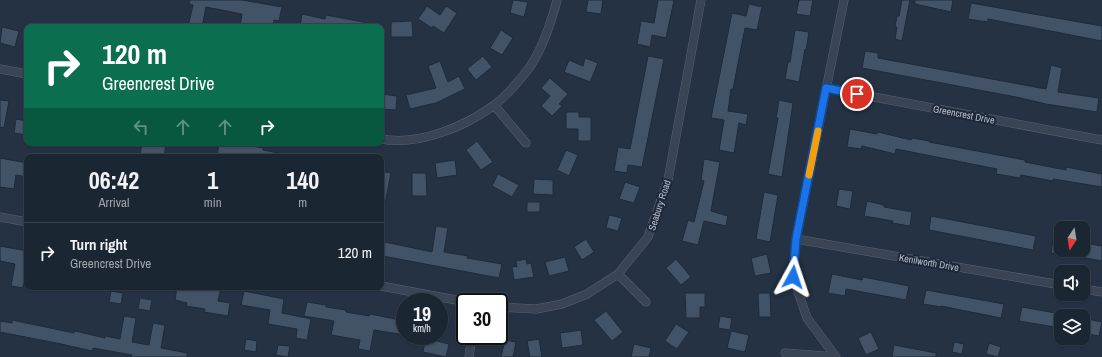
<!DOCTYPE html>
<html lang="en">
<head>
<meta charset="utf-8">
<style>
	:root { --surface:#1b2633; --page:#242e3b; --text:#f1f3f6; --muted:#a0a5ac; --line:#39434e }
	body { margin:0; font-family:"Archivo Narrow",sans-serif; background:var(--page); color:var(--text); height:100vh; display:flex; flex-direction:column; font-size:15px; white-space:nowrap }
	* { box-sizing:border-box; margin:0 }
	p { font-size:13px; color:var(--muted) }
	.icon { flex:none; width:22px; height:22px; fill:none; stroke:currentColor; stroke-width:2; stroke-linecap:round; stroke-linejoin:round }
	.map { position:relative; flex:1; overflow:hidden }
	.panel { position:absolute; left:24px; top:154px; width:360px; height:136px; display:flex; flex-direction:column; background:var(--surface); border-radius:8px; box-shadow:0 1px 3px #0004,0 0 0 1px var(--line) }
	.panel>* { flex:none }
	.top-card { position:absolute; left:24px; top:24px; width:360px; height:122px; border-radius:8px; box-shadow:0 1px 3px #0004,0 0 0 1px var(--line); background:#0b6e4f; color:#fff; overflow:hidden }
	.needle { width:26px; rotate:192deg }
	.buttons { position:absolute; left:1054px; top:221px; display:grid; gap:8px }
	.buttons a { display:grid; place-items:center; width:36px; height:36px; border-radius:8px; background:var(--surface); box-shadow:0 1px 3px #0004,0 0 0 1px var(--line); font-size:20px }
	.speed { position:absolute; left:396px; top:293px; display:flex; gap:8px; font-size:20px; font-weight:700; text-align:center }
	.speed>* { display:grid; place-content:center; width:52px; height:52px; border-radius:50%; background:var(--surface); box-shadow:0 1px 3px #0004,0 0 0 1px var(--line); line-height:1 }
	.speed small { font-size:10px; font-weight:400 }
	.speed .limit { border:2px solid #111; border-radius:6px; background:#fff; color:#111 }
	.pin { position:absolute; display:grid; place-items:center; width:34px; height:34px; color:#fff; margin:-17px; border:2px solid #fff; border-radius:50%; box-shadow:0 1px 4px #0007 }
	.me { position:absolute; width:44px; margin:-22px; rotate:5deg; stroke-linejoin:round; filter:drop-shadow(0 0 3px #0008) }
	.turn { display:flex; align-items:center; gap:14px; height:84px; padding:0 12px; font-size:18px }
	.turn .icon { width:52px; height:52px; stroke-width:2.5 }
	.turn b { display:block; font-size:28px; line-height:34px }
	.lanes { display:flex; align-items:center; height:38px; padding:0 12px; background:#0003; justify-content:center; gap:20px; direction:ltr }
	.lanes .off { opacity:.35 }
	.eta { display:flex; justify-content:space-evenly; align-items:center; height:68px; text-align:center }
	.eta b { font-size:24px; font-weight:700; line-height:28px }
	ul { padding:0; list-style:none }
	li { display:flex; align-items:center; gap:12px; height:60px; padding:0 12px; border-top:1px solid var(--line) }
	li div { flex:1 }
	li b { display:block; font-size:15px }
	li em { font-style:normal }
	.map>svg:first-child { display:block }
</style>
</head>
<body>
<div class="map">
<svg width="1102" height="357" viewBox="0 0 1102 357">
	<rect width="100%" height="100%" fill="#243244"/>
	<path fill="#425267" stroke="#1f2b3b" d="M190,0H242L282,7L279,21L274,20L273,27H240L242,14L206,7L202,27H188L193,5L189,4Z
		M513,0L528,2L524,17L510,13Z
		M588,0H603L601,14L586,12Z
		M658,0H674L666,38L652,35L650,47L637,44L641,21L654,23Z
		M799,0H813L810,16L796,14Z
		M902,0H910L902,41L895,39L897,27H895L897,16H899Z
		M915,0H953L951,12L915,4Z
		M971,3L1102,26V41L988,19V22L968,19Z
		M749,4L762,7L757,30L745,28L733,89H731L728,111L748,114L746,125L739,123L734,153L719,150L724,120L711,118L732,13L746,16Z
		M427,6L440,15L446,6L457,13L444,33L433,26L432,28L418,19Z
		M302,14L325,19L326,15L368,23V27H300Z
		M412,21L413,37H391V22Z
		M2,27L19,31L15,47L0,43Z
		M501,30L513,38L502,55L490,48Z
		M795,30L809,32L806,50L805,49L799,82L785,79L788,62H790Z
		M865,51L878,53V58L1046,89L1051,65L1062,68L1058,92L1099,98L1097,112L1046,104L1016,97L862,68Z
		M483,56L492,67L476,80L467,69Z
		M648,56L664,59L642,167L628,165L627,173L614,171L618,147L630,149Z
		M585,58L598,63L590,82L564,72L569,60L583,66Z
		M440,61L448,82L459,76L465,89L436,103L410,109L406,95L436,88L428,66Z
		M550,78L568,94L559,104L562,106L552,116L541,106L550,96L541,88Z
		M381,94L397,96L396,110L381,109Z
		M0,100L9,101L4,128L0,127Z
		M779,100L793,103L782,177L768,174L778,118H776Z
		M566,112H579V117H591V141H578V129H566Z
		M16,119L27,121V135L14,133Z
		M850,129L877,134L878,132L911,140L912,138L929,141V142L1025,160V162L1066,170V167L1102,174V187L1053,179V181L1021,175L1020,178L996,174L997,169L896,149L895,154L862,146L861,149L847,147Z
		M477,141L493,162L481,170L466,150Z
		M142,143H166L164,157L140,155Z
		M219,143L242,146V144L263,148V150L278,153L277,157H217Z
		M566,150L578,155L569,176L557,170Z
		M0,158L27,163V177L16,175L14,189L0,187Z
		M704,159L720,162L711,211L728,216L726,226L704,221L698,245L682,241L688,220L694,222L704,181L701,180Z
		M455,160L457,175L437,178L435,163Z
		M381,171L391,173L385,204H381Z
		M412,173H426L427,196H412Z
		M498,174L519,185L512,197L492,186Z
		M534,179L553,180V195L533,194Z
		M625,182L640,187L634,203L619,199Z
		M839,189L853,191L850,209L836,206Z
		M764,192L778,195L770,242L756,239Z
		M867,201L884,205V207L912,212L910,226L892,223L893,221L864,216Z
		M527,202H540V212H527Z
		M609,215L622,218L618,231L606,228Z
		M931,216L1036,236L1033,250L929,230Z
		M436,226L448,228L444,252L468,256L467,258L502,264L499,278L383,256L385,242L432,252Z
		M586,239L594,252L582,260L574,247Z
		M1053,240L1061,241V255L1051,253Z
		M1090,244L1102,246V261L1065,254L1066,250H1088Z
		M0,246L27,251V266L23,288L11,286L15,264L0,261Z
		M767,254L771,273L755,276L751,258Z
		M565,257L569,271L549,276L545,262Z
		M526,259L527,264L531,263L534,277L514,280L512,266L517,267L516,261Z
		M676,259L691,277L681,285L666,268Z
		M832,274L862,280L863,277L909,286L906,300L846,289L845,296L828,293Z
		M177,287H221L218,301L230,303L228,316L204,312L205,309L186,306L187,303L175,300Z
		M926,290L1004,304L1001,318L941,306V307L923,304Z
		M111,291L123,293L121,304L109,302Z
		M244,291L284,299L282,313L311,319L307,340L296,338L297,329L268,324L270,310L241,305Z
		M685,293H705V307H700V318H686Z
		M758,293H770L771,317H759Z
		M140,298L152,300L150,311L138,309Z
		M307,302L326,305V307L346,310V312L369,316L370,314L405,321V335L374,330L370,351L358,349L360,340L331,335L334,321L304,316Z
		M1022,307L1061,314V328L1019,321Z
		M606,311L623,332L612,341L594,320Z
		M124,316L136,318L132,342L149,345L153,323L165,325L161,348L187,353V357H131L132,355L93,348L92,351L61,344L0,332V321L12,323V320L74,333L75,331L105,338V336L120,339Z
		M720,316L732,318L730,330L718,328Z
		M1083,318L1102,322L1099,336L1083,333Z
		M676,324L689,332L677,349L665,341Z
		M581,330L583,345L562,348L560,333Z
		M731,331L749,335L745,352L727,348Z
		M871,332L879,349L866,355L858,338Z
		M426,336H438L437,341L449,344L446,357L423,352Z
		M246,339L257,341L256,352L244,350Z
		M539,339L542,357H530L527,341Z
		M505,340L516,342L513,357H501Z
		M954,342L964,344L962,354L952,352Z
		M989,343L1001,347L998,357L986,354Z
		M634,344L651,348L649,357H631Z
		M278,345L290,346L288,357L276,355Z
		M894,345L936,353V357H892Z"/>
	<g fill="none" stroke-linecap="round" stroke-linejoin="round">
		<g stroke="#576271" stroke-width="9">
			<path id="minor" d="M0,69L27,74
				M826,88L1102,140
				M494,105L526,143
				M381,139C418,146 464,127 493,106C507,96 519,81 529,68C543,48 551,23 557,0
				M0,217L27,222
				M796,239L1061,285
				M618,274L646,302
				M381,286L467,302
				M1083,289L1102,292
				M499,307L536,309L562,304L587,294L618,274L648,237L668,180L701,0
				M785,353L836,357
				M469,357L472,336
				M836,357L807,318L793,277L796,239L844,0"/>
		</g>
		<use href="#minor" stroke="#394454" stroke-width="8"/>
	</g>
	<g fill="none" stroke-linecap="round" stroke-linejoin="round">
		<g stroke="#114b97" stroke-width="10">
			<path id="route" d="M793,277L796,239L826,88L857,94"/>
		</g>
		<use href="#route" stroke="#1a73e8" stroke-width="7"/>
		<path stroke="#f59e0b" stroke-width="7" d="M809,175L818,131"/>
	</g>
	<g text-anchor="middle" stroke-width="4" stroke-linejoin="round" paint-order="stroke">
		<g font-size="10" fill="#b6bfcd" stroke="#1d2939">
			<text transform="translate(964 114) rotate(11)" y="4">Greencrest Drive</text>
			<text transform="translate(659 205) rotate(-72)" y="4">Seabury Road</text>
			<text transform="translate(929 262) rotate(10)" y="4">Kenilworth Drive</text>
		</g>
	</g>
</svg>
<div class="buttons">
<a><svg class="needle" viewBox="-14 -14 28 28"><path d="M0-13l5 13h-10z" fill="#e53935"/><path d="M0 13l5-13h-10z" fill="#a0a5ac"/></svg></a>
<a><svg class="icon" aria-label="sound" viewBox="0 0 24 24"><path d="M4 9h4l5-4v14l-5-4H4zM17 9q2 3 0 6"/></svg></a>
<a><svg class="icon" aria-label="layers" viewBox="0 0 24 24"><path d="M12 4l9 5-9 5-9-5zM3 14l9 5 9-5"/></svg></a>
</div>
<div class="speed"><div>19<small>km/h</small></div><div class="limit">30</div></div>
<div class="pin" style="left:857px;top:94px;background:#d93025"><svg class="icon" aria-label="arrive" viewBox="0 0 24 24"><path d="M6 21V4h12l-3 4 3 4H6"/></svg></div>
<svg class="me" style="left:793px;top:277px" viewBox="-20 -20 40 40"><path d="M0-17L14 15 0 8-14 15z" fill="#1a73e8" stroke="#fff" stroke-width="4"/></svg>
<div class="top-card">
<div class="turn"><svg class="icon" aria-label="right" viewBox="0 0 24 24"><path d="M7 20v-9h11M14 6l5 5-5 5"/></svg><div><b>120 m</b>Greencrest Drive</div></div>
<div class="lanes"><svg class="icon off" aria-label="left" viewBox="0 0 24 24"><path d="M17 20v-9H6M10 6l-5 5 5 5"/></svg><svg class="icon off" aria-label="ahead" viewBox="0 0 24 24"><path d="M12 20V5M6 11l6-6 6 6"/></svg><svg class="icon off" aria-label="ahead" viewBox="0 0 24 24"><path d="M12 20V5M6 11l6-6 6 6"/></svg><svg class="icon" aria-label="right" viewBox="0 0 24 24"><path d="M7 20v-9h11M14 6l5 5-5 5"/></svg></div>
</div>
<section class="panel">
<div class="eta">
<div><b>06:42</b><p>Arrival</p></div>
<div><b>1</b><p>min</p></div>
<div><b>140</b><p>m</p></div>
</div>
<ul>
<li><svg class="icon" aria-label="right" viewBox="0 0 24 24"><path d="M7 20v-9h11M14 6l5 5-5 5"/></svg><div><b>Turn right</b><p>Greencrest Drive</p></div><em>120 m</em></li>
</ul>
</section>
</div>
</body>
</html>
